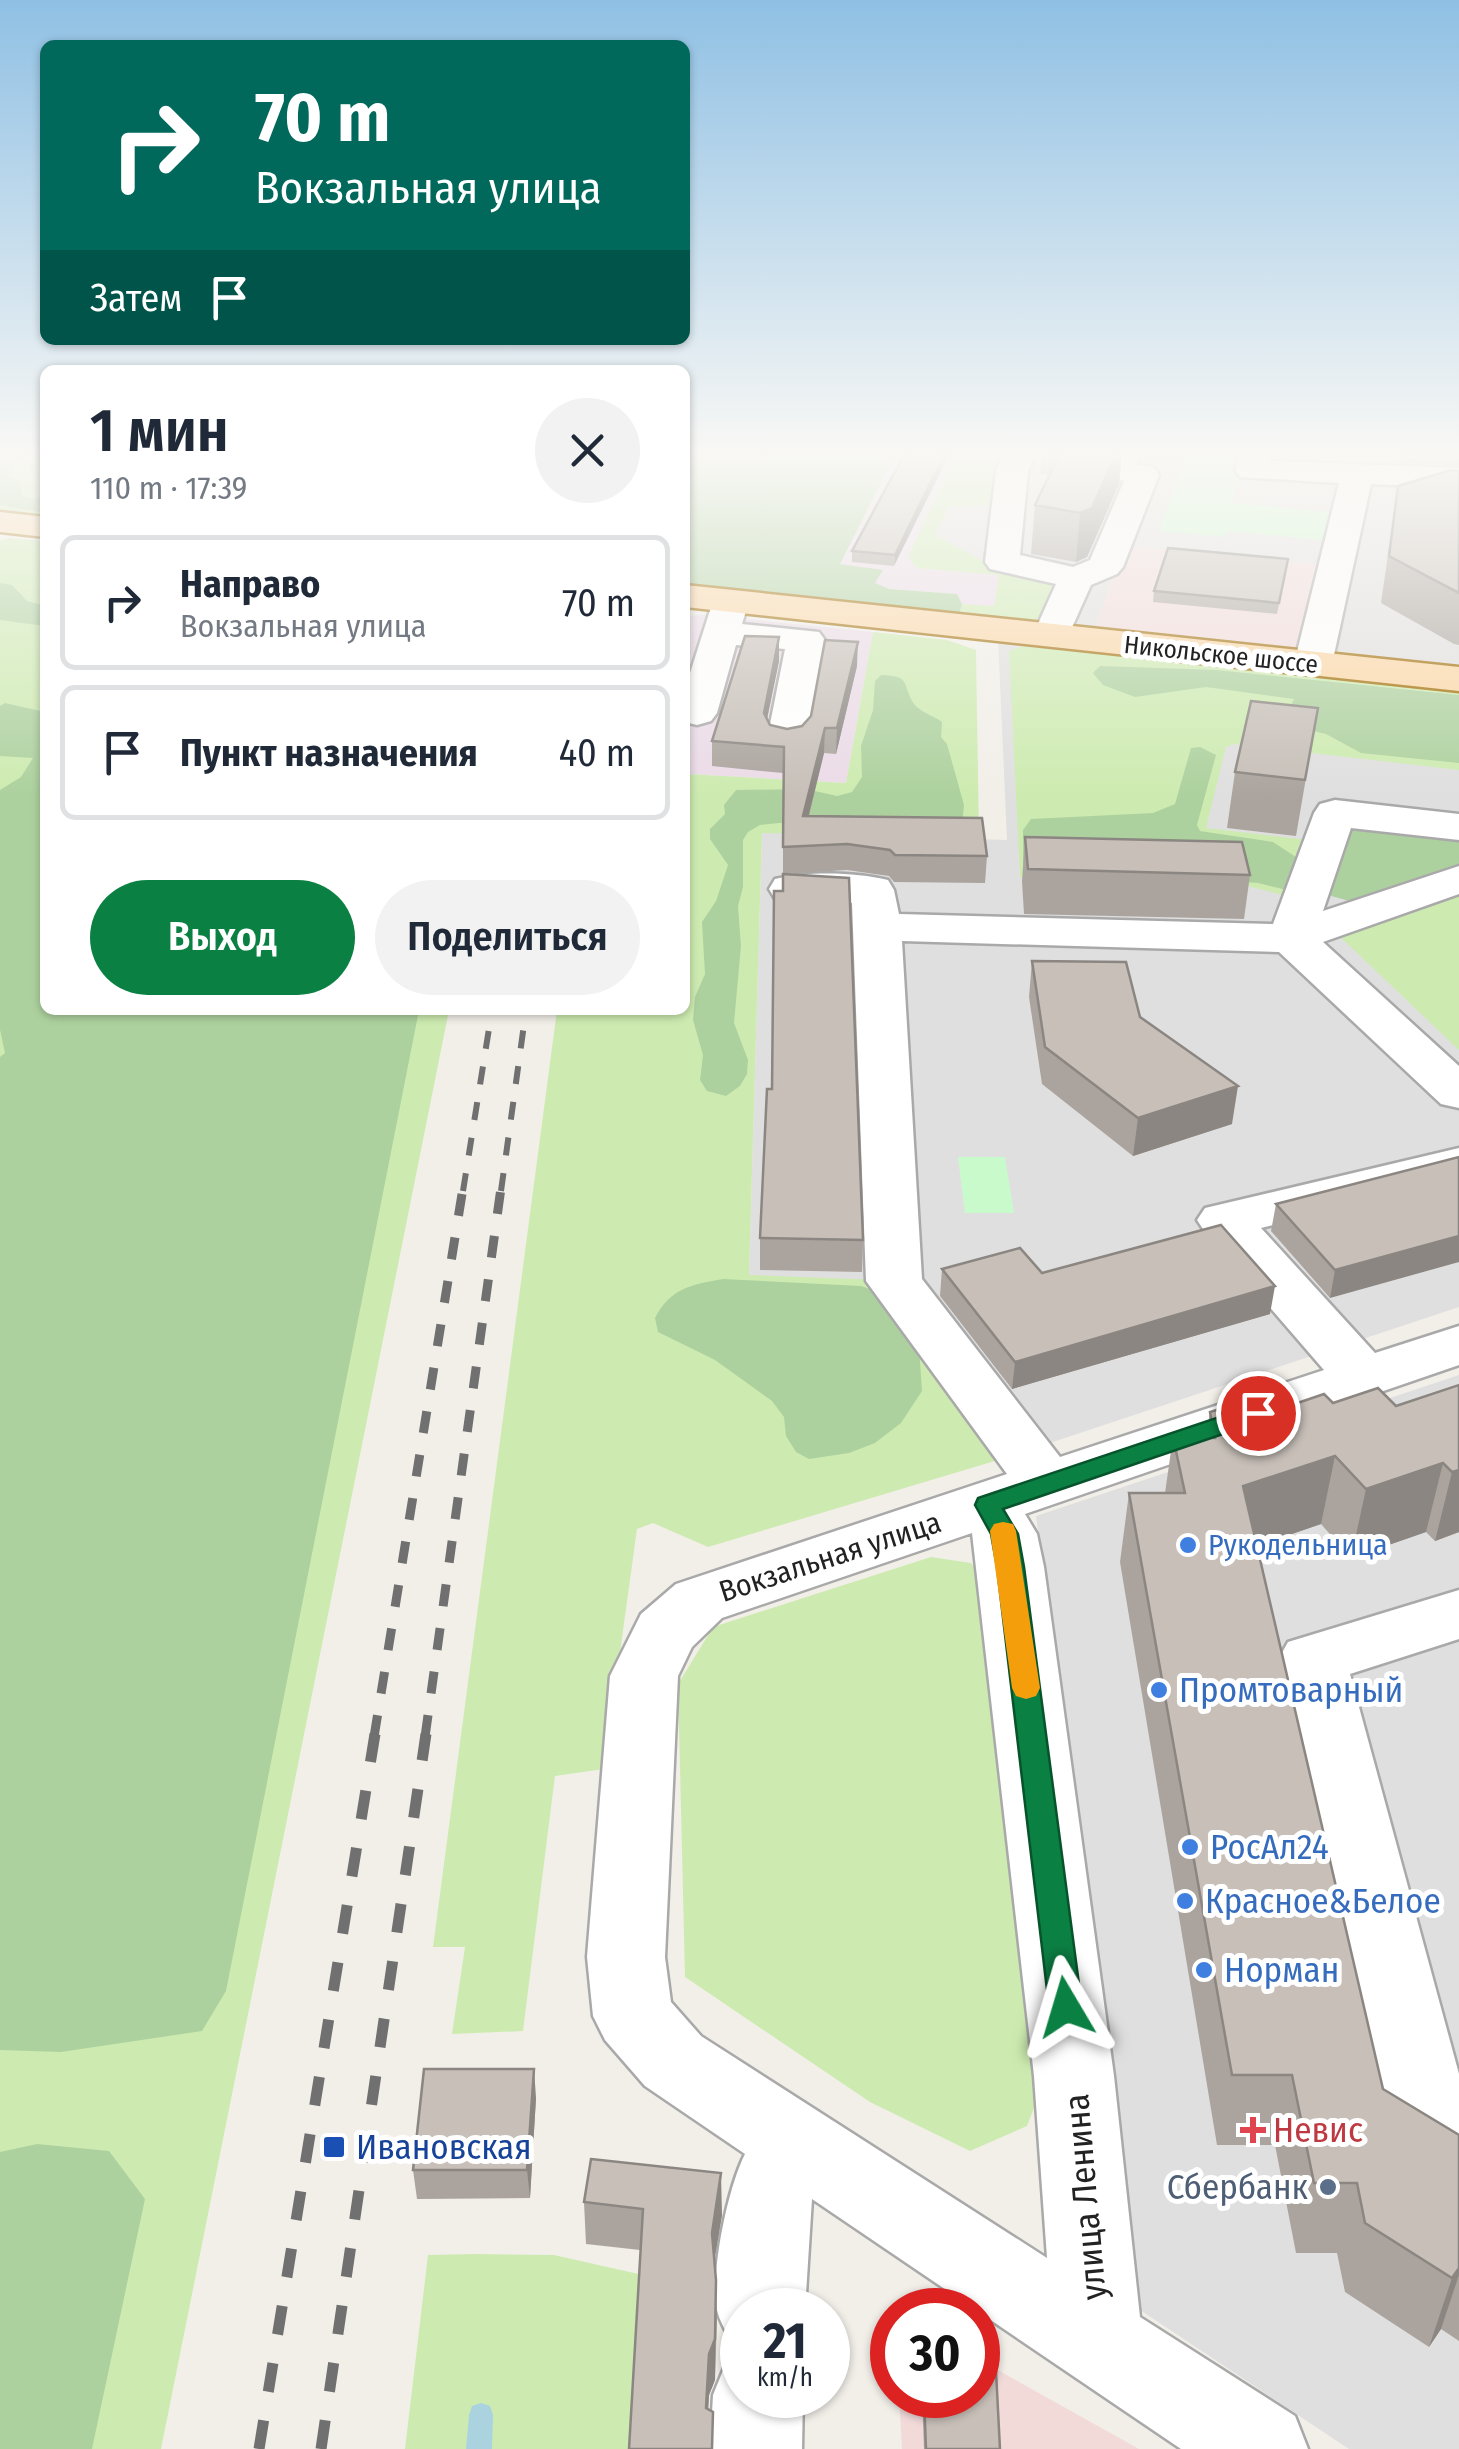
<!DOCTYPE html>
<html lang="ru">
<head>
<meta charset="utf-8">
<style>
	:root { --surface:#fff; --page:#f2f2f3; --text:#1f2937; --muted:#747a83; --line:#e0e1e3; --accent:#0b8043 }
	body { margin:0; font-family:"Fira Sans Condensed",sans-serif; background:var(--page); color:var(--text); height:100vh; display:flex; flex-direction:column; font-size:38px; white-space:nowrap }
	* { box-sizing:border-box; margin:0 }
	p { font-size:32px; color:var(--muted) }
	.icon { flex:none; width:55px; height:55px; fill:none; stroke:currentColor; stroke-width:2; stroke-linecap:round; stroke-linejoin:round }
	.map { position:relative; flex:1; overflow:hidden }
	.panel { position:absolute; left:40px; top:365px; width:650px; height:650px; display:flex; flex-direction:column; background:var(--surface); border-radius:15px; box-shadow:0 2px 8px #0004 }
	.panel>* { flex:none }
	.hud { position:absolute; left:40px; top:40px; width:650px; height:305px; border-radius:15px; box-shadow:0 2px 8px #0004; background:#00695c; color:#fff; overflow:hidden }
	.speed { position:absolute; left:720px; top:2288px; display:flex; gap:20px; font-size:50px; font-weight:700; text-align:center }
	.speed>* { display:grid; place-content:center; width:130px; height:130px; border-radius:50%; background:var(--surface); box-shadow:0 2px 8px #0004; line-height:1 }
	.speed small { font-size:25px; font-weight:400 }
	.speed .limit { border:15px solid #d22; background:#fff; color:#111 }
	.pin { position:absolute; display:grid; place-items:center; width:85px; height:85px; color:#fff; margin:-42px; border:5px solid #fff; border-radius:50%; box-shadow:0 2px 10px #0007 }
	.me { position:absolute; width:110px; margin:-55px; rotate:353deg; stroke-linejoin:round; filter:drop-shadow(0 0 8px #0008) }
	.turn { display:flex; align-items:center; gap:35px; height:210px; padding:0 50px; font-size:45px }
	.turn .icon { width:130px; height:130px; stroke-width:2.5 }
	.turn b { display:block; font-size:70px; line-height:85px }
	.then { display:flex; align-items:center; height:95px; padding:0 50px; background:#0003; gap:20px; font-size:38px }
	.round { display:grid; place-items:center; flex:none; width:105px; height:105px; border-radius:52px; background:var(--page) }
	.head { display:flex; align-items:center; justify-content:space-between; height:170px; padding:0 50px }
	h1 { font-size:60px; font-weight:600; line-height:75px }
	.action { display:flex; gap:20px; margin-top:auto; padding:20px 50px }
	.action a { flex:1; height:115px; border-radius:60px; background:var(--accent); color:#fff; font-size:40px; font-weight:600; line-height:115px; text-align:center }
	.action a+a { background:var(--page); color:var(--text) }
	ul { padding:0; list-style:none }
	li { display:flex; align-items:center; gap:30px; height:135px; margin:0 20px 15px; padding:0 30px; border:5px solid var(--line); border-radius:15px }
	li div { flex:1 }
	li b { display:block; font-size:38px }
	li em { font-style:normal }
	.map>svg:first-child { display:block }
</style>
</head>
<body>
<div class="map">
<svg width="1459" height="2449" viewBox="0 0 1459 2449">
	<rect width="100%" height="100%" fill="#f2efe9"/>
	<path fill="#e0dfdf" d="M1011,453H1459V670L1303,654L1328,566L1125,546L1094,633L1039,625L988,564L935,535L949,507Z
		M998,638L1459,686V1307L1008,1457L749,1275L762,832L1007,840Z
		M1459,1375V2449H1349L1134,2306L1036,1516Z"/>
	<path fill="#f2dad9" d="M1125,546L1328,566L1303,654L1094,633Z
		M978,2359L1139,2449H902L899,2395H978Z"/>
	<path fill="#ebdbe8" d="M896,453H956L908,557L917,568L1000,575L994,607L962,604L956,594L889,589L875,583L882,571L839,564Z
		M707,615L873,632L846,783L687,774L685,616Z"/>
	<path fill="#cdebb0" d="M0,453H45V516L0,511Z
		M956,453H1011L994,505L949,507L935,535L988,564L1058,580L1039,625L959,615L962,604L994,606L999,575L917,568L908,557Z
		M9,538L45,541V1010H449L161,2449H0V541Z
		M873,632L947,640L976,650L979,838L762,833L749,1275L877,1280L1008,1457L708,1547L653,1523L637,1529L604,1769L555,1776L523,2031L452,2034L465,1947H433L557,1010H685V763L687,774L846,783Z
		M1023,646L1459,691V770L1234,744L1226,747L1206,828L1316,841L1298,899L1244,885L1020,877L1009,651Z
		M1459,891V1050L1335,932Z
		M931,1557L971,1563L988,1583L1047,2074L1027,2126L970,2151L870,2102L685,1977L678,1684L713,1627Z
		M477,2254L554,2255L643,2275L701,2449H405L428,2255Z"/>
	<path fill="#add19e" d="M0,453H29L7,475L19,481L23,496L33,499L45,496V513L0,505Z
		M685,453H896L840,564L883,570L875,583L889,589L957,594L962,604L959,615L685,583Z
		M0,583L12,585L27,601L45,606V626L0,620Z
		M1100,666L1217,670L1459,695V763L1361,753L1326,734L1279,723L1277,707L1291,705L1294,699L1206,687L1135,697L1103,685L1093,673Z
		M881,675C912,676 901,683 914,704C920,712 934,716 942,722L941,737L947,744L964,805L962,827L779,823L760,825L748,832L743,840V887L738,906L741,946L734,1023L748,1060L747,1074L740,1086L726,1096L707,1091L700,1080L703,1055L693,1020L695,997L705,974L702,922L716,901L728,865L710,839V829L725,814L724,805L736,790L806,789L837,796L852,792L862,777L861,746L873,710L875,681Z
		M5,703L45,712V1010H419L226,1991L202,2031L61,2052L0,2050V1057L5,1053L0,1030V790L21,777L33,758L0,756V706Z
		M1200,747L1216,755L1197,825L1200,831L1273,842L1299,859L1291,891L1258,883L1023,864V830L1031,819L1153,813L1175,804L1191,748Z
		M1345,825L1459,831V874L1367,906L1317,892Z
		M723,1279L861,1286L873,1290L919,1347L922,1391L901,1423L875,1443L849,1453L809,1459L796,1452L786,1436L784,1417L772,1401L715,1360L658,1332L655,1318C670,1288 693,1284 723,1279Z
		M37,2144L109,2151L145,2199L92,2449H0V2152Z"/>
	<path fill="#c8facc" d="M1187,453H1246L1231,503L1329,512L1323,540L1228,531L1225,537L1159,531Z
		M958,1157H1005L1014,1213H965Z"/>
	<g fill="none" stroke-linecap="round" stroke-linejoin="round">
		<path fill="#aad3df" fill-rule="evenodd" d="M481,2403L490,2406L493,2415L492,2449H466L469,2415L472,2406Z"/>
		<g stroke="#a9a9a9" stroke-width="5">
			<path id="minor" d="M1004,453H1036L1028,471L1020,555L1073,567L1090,560L1124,481L1108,477L1103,470L1109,453H1141L1137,464L1154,468L1159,475L1123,567L1117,574L1091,585L1065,643L1052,646L1039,643L1033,635L1056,584L990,569L985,562L996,471Z
				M1239,453H1271L1269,461L1459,468V488L1371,484L1332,664L1326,672L1313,675L1300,672L1294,664L1339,483L1240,477L1235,470Z
				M731,590L744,593L749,601L742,624L819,632L825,640L807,739L801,748L787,751L773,748L767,739L785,649L736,645L717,713L711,721L697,725L685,722V689L713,601L718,593Z
				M1335,800L1459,814V840L1351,828L1323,911L1459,866V894L1323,942L1459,1066V1108L1441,1104L1279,952L902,941L922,1279L1060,1457L1324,1370L1205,1232L1197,1220L1205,1208L1459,1148V1180L1261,1228L1375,1353L1459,1326V1365L1025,1514L1037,1534L1044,1567L1114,2076L1140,2317L1295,2416L1308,2449H1181L812,2199L805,2310H742V2345L730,2340C726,2331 719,2320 717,2310C710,2273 728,2187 745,2154L645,2086L605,2040L593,2016L587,1957L610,1676L641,1614L676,1584L1007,1474L866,1281L852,903L775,899L769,889L775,879C808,871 855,872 888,880L894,890L899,914L1273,924L1314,813L1320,804ZM972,1533L1034,2076L1047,2258L701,2036L671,2002L665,1957L678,1676L692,1647L722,1618Z
				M1459,1590V1639L1350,1674L1459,2074V2179L1403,2152L1391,2126L1278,1660L1288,1642Z
				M742,2356V2395H803L802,2449H710L713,2395L726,2363Z"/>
		</g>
		<g stroke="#a06b00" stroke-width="5">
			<path id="major" d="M0,512L45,517V537L0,532Z
				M685,585L1459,667V691L685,607Z"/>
		</g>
		<use href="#minor" fill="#fff" fill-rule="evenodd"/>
		<use href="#major" fill="#fcd6a4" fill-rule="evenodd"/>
		<path stroke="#707070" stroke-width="6" stroke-dasharray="18 18" stroke-linecap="butt" d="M463,1191L492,1010
			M501,1191L526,1010"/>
		<path stroke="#707070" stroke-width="9" stroke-dasharray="22 22" stroke-linecap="butt" d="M374,1737L463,1188
			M425,1737L501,1188"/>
		<path stroke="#707070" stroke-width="11" stroke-dasharray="29 29" stroke-linecap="butt" d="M259,2449L375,1734
			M321,2449L426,1734"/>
	</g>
	<path fill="#aba49e" d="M905,453L894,566L852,562V551Z
		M1042,453H1122L1119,484L1087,557L1076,562L1031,554L1035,505L1050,475L1040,474Z
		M1400,453H1459V465L1398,462Z
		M1459,471V645L1454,644L1381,603L1398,486Z
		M1288,559L1277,614L1153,602L1154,591Z
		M779,661L767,719L770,725L787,729L802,726L857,666L836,754L824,753L809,816L987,856L985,883L894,882L889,876L847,870L783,874V773L712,766V741Z
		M1318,708L1296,836L1227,828L1235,772Z
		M1025,837L1250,875L1244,919L1024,914L1022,881Z
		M1032,961L1140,1017L1232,1124L1133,1156L1042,1084L1029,997Z
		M1459,1157L1330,1298L1271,1231L1276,1204Z
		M760,1238L863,1240L862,1272L760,1270Z
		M942,1269L1042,1273L1270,1314L1012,1389L940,1296Z
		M1459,1385V1532L1435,1541L1426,1532L1351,1558L1321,1524L1257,1546L1383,2089L1459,2135V2341L1441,2329L1429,2347L1345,2292L1337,2253H1296L1275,2145H1217L1120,1562L1129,1493H1165L1173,1437H1206L1210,1412L1277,1410L1333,1403L1396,1406Z
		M536,2098L530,2198L417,2199L413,2170Z
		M584,2202L722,2215L714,2260L717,2321L715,2380L709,2395L708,2410L712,2449L640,2250L586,2244Z
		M922,2395H978L1000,2449H924Z"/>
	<path fill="#8b8681" d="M945,453H950L894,566L895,555Z
		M1116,453H1122L1119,484L1087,557L1076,562L1080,513Z
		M779,637V661L763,738L764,713Z
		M858,642L857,666L836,754L837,728Z
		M825,728L824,753L802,842L803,816Z
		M1238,1086L1232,1124L1133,1156L1138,1118Z
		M1459,1236V1262L1330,1298L1335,1270Z
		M1275,1286L1270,1314L1012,1389L1015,1362Z
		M1335,1456L1321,1524L1231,1555L1243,1486Z
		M1443,1463L1426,1532L1351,1558L1366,1489Z
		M1459,1470V1532L1435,1541L1452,1472Z
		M534,2069L536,2098L530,2198L527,2170Z
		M721,2173L722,2215L712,2275V2233Z
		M1459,2268V2275L1441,2329L1429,2347L1452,2278Z
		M716,2280L715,2380L709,2395L706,2449V2408L709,2354Z"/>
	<path fill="#c7bfb8" stroke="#8b8681" stroke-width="2.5" d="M905,453H945L895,555L852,551Z
		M1060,453H1116L1092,508L1080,513L1035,505Z
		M1451,470L1459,471V593L1389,556L1398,486Z
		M1168,548L1288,559L1279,603L1154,591Z
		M745,636L779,637L764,713L770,725L787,729L802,726L811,716L825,640L858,642L837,728H825L803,816L982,818L987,856L895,855L890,850L847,844L783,847L784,747L712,741Z
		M1251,701L1318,708L1305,780L1235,772Z
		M1025,837L1242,842L1250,875L1028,869Z
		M783,874L849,878L863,1240L760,1238L767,1089H772L774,891H783Z
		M1032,961L1126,962L1140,1017L1238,1086L1138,1118L1045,1047Z
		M1459,1157V1236L1335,1270L1276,1204Z
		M1221,1225L1275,1286L1015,1362L942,1269L1020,1248L1042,1273Z
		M1459,1385V1470L1452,1472L1443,1463L1366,1489L1335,1456L1243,1486L1383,2089L1459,2135V2268L1452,2278L1365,2223L1357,2183H1314L1292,2075H1232L1129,1493H1185L1173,1437L1215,1438L1210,1412L1263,1395L1277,1410L1324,1394L1333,1403L1378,1388L1396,1406Z
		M424,2069H534L527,2170H413Z
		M591,2159L721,2173L712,2233L716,2280L715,2339L709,2354L706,2408L713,2412L712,2449H629L643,2209L584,2202Z
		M978,2371H996L1000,2449H926L924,2395H978Z"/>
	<linearGradient id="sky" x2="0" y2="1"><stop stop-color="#8fc0e4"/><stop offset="0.57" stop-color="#f9f8f5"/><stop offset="1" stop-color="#f9f8f5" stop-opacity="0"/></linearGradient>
	<rect width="1459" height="796" fill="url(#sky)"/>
	<path fill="#0b8043" stroke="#07532c" stroke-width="2.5" d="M1258,1404L1267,1407L1270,1413L1267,1419L1003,1509L1018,1534L1024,1567L1082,2007L1077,2017L1066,2021L1054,2017L1049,2007L997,1567L991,1534L975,1505L978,1498Z"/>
	<path fill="#f59e0b" d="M1003,1522L1013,1524L1016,1531L1040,1688L1036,1696L1026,1699L1016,1696L1012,1688L990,1531L994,1524Z"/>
	<g fill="#3f7fe0" stroke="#fff" stroke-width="4">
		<circle cx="1188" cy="1545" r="10"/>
		<circle cx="1159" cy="1690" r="10"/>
		<circle cx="1190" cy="1847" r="10"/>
		<circle cx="1185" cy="1901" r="10"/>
		<circle cx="1204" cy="1970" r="10"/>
	</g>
	<path fill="#e0444e" stroke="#fff" stroke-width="4" d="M1248 2115h10v10h10v10h-10v10h-10v-10h-10v-10h10z"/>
	<rect fill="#1a4fb4" stroke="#fff" stroke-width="4" x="322" y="2135" width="24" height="24" rx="5"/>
	<circle fill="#5c6f8a" stroke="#fff" stroke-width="4" cx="1328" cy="2187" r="10"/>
	<g text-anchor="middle" stroke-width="10" stroke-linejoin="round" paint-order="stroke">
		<g font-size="25" fill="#222" stroke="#fff">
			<text transform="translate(1221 654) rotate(6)" y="9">Никольское шоссе</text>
		</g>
		<g font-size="30" fill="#366cbe" stroke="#fff" text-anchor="start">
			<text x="1208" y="1555">Рукодельница</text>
		</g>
		<g font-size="30" fill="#222" stroke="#fff">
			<text transform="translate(830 1557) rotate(-18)" y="10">Вокзальная улица</text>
		</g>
		<g font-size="35" fill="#366cbe" stroke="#fff" text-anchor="start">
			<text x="1179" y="1702">Промтоварный</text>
			<text x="1210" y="1859">РосАл24</text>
			<text x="1205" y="1913">Красное&amp;Белое</text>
			<text x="1224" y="1982">Норман</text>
		</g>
		<g font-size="35" fill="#be3a42" stroke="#fff" text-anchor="start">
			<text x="1273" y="2142">Невис</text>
		</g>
		<g font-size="35" fill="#164399" stroke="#fff" text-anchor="start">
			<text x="356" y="2159">Ивановская</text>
		</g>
		<g font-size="35" fill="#4e5e75" stroke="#fff" text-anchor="end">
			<text x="1308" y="2199">Сбербанк</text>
		</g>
		<g font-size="35" fill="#222" stroke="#fff">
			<text transform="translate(1085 2197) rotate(-95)" y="12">улица Ленина</text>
		</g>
	</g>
</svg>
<div class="speed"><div>21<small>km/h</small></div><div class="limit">30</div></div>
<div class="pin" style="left:1258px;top:1413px;background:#d93025"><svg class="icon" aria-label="arrive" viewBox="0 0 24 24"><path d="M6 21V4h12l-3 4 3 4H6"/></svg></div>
<svg class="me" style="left:1066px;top:2007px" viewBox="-20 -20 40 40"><path d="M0-17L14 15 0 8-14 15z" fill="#0b8043" stroke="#fff" stroke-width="4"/></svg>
<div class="hud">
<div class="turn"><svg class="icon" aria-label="right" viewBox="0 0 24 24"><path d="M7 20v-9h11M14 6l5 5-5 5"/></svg><div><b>70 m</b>Вокзальная улица</div></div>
<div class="then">Затем<svg class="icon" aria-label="arrive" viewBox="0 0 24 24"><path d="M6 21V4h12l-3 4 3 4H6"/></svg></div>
</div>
<section class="panel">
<div class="head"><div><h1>1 мин</h1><p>110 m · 17:39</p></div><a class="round"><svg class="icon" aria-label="close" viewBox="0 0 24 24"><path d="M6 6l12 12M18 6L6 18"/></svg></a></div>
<ul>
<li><svg class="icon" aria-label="right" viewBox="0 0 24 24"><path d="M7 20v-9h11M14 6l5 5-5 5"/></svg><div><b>Направо</b><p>Вокзальная улица</p></div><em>70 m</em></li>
<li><svg class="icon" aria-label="arrive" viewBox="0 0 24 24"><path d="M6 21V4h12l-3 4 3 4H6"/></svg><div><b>Пункт назначения</b></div><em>40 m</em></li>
</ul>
<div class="action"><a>Выход</a><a>Поделиться</a></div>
</section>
</div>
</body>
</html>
